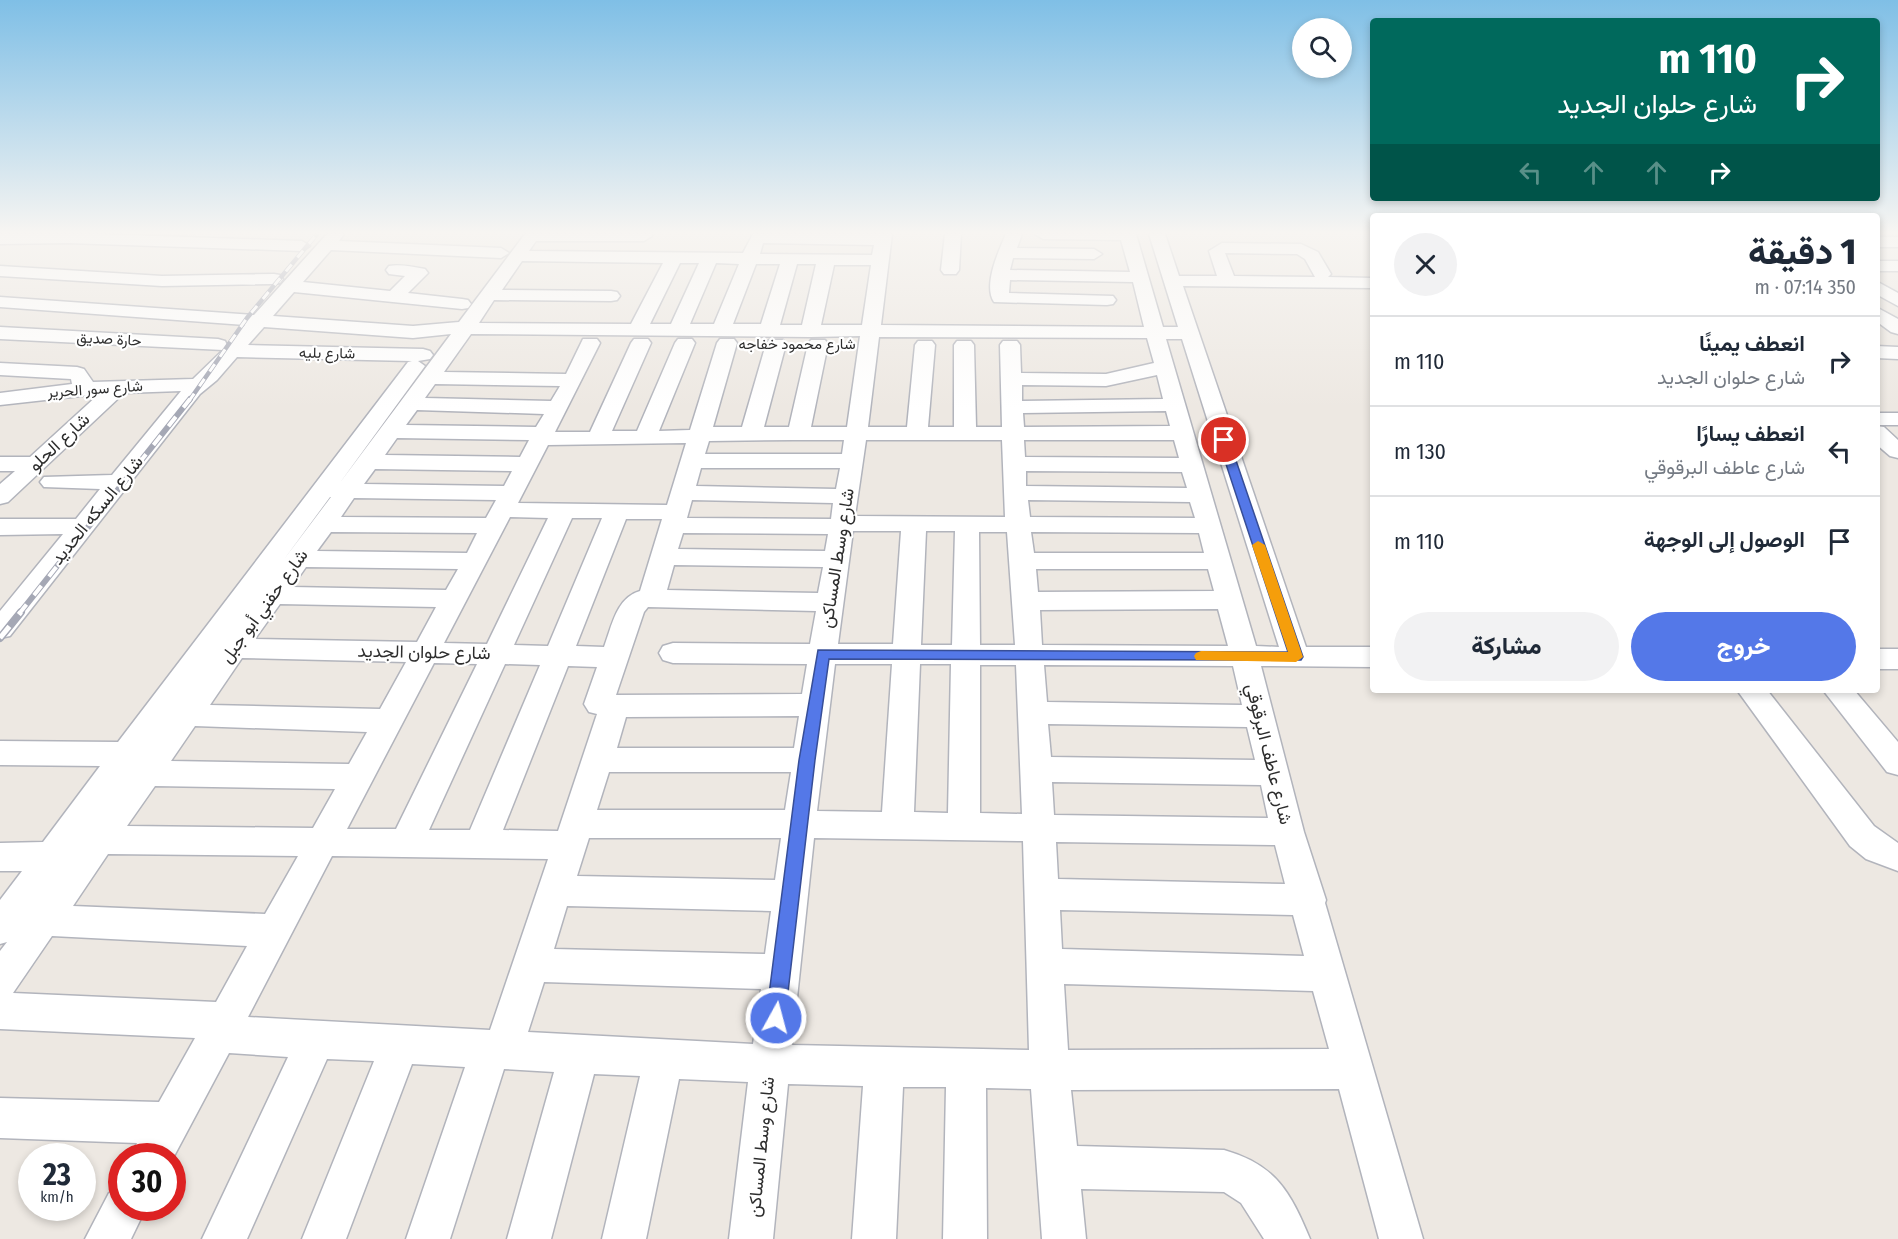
<!DOCTYPE html>
<html lang="ar">
<head>
<meta charset="utf-8">
<style>
	:root { --surface:#fff; --page:#f2f2f3; --text:#1f2937; --muted:#747a83; --line:#e0e1e3; --accent:#5478e8 }
	body { margin:0; font-family:"Fira Sans Condensed",Vazirmatn,sans-serif; background:var(--page); color:var(--text); direction:rtl; height:100vh; display:flex; flex-direction:column; font-size:22px; white-space:nowrap }
	* { box-sizing:border-box; margin:0 }
	p { font-size:20px; color:var(--muted) }
	.icon { flex:none; width:33px; height:33px; fill:none; stroke:currentColor; stroke-width:2; stroke-linecap:round; stroke-linejoin:round }
	.map { position:relative; flex:1; overflow:hidden; direction:ltr }
	.panel { position:absolute; left:1370px; top:213px; width:510px; height:480px; display:flex; flex-direction:column; background:var(--surface); border-radius:6px; box-shadow:0 3px 9px #0003; direction:rtl }
	.panel>* { flex:none }
	.guide { position:absolute; left:1370px; top:18px; width:510px; height:183px; border-radius:6px; box-shadow:0 3px 9px #0003; direction:rtl; background:#00695c; color:#fff; overflow:hidden }
	.fabs { position:absolute; left:1292px; top:18px; display:grid; gap:12px }
	.fabs a { display:grid; place-items:center; width:60px; height:60px; border-radius:50%; background:var(--surface); box-shadow:0 3px 9px #0003; font-size:30px }
	.speed { position:absolute; left:18px; top:1143px; display:flex; gap:12px; font-size:30px; font-weight:700; text-align:center }
	.speed>* { display:grid; place-content:center; width:78px; height:78px; border-radius:50%; background:var(--surface); box-shadow:0 3px 9px #0003; line-height:1 }
	.speed small { font-size:15px; font-weight:400 }
	.speed .limit { border:9px solid #d22; background:#fff; color:#111 }
	.pin { position:absolute; display:grid; place-items:center; width:51px; height:51px; color:#fff; margin:-26px; border:3px solid #fff; border-radius:50%; box-shadow:0 2px 6px #0007 }
	.me { position:absolute; width:66px; margin:-33px; rotate:7deg; stroke-linejoin:round; filter:drop-shadow(0 0 4px #0008) }
	.turn { display:flex; align-items:center; gap:21px; height:126px; padding:0 24px; font-size:27px }
	.turn .icon { width:78px; height:78px; stroke-width:2.5 }
	.turn b { display:block; font-size:42px; line-height:51px }
	.lanes { display:flex; align-items:center; height:57px; padding:0 24px; background:#0003; justify-content:center; gap:30px; direction:ltr }
	.lanes .off { opacity:.35 }
	.round { display:grid; place-items:center; flex:none; width:63px; height:63px; border-radius:32px; background:var(--page) }
	.overview { display:flex; align-items:center; justify-content:space-between; height:102px; padding:0 24px }
	h1 { font-size:36px; font-weight:800; line-height:45px }
	.action { display:flex; gap:12px; margin-top:auto; padding:12px 24px }
	.action a { flex:1; height:69px; border-radius:36px; background:var(--accent); color:#fff; font-size:24px; font-weight:800; line-height:69px; text-align:center }
	.action a+a { background:var(--page); color:var(--text) }
	ul { padding:0; list-style:none }
	li { display:flex; align-items:center; gap:18px; height:90px; padding:0 24px; border-top:2px solid var(--line) }
	li div { flex:1 }
	li b { display:block; font-size:22px }
	li em { font-style:normal }
	.map>svg:first-child { display:block }
</style>
</head>
<body>
<div class="map">
<svg width="1898" height="1239" viewBox="0 0 1898 1239">
	<rect width="100%" height="100%" fill="#ede8e2"/>
	<g fill="none" stroke-linecap="round" stroke-linejoin="round">
		<g stroke="#b2b4bc" stroke-width="3">
			<path id="minor" d="M0,234H100L302,241L310,246L302,251L68,243L0,244Z
				M327,234H344L339,241L501,248L509,253L501,258L331,250L303,282L390,291L405,276L389,274L386,270L389,266C400,264 414,267 425,269L428,273L408,293L462,299L468,300L471,304L468,308L462,309L294,292L273,316L413,326L459,322L525,234H651L652,236L644,241H536L529,251L743,253L753,234H892L881,325L1144,327L1133,282L1010,280L1009,293L1113,296L1116,300L1113,304L1107,305L994,302C983,286 998,252 1006,234H1022L1017,248L1094,249L1102,254L1094,259L1013,258L1010,270L1130,272L1121,240L1043,239L1035,234H1136L1163,327H1178L1149,234H1165L1179,276H1217L1209,251L1222,243L1301,244L1318,252L1331,274L1328,277L1372,278V288L1183,286L1306,647H1372V667L1261,666L1304,832L1326,900L1325,903L1423,1239H1379L1339,1089L1071,1090L1077,1146L1224,1150C1276,1165 1290,1191 1310,1239H1264L1241,1203L1224,1192L1081,1189L1086,1239H1042L1031,1089L986,1088L987,1239H943L946,1087H903L896,1239H852L863,1086L788,1084L773,1239H729L748,1082L679,1079L646,1239H602L640,1076L594,1074L551,1239H507L554,1072L504,1069L450,1239H406L465,1067L412,1064L346,1239H302L374,1061L327,1059L247,1239H202L288,1057L229,1053L172,1160V1156H131L137,1143L0,1138V1098L159,1102L195,1038L0,1029V951L7,942L0,944V900L22,871H0V843L43,842L100,766L0,765V741L118,742L408,362L412,361L237,357L217,380L200,394L10,636L0,638V611L63,534L0,535V519H76L100,489L44,487L40,482L44,477L112,475L181,391L124,393L8,502L0,504V484L15,471H0V457H30L99,394L0,405V393L72,384L71,379L0,375V363L77,367L84,369L93,382L193,379L223,350L0,339V327L218,339L225,341L227,345L245,325L0,307V297L254,315ZM763,243L874,245L872,255L760,254ZM1225,253L1297,254L1305,259L1315,277L1234,276ZM522,261L663,263L631,324L479,323L494,300L611,301L617,300L620,296L617,292L611,291L502,290ZM680,263H699L671,324H650ZM716,263L739,264L714,324H690ZM756,264H780L761,324H733ZM797,264H816L802,325H780ZM834,265H871L862,325H821ZM264,327L413,338L451,334L339,484L425,366L418,361L430,359L433,355L430,351L423,349L248,345ZM471,334L810,337L860,336L847,427H811L828,344L825,340H811L808,344L789,427H764L786,344L783,340H769L766,344L742,427H713L737,343L734,339H720L717,343L690,430L659,431L695,343L692,339H678L675,343L637,431H612L651,343L648,339H634L631,343L590,432H555L600,343L597,339H583L566,374L444,372ZM879,337L1147,338L1154,363L1106,374L1021,373L1020,345L1017,341H1003L1000,345L1002,427H976L974,345L971,341H957L954,345V427H928L935,345L932,341H918L915,345L907,427H868ZM1166,339H1182L1279,647L1256,646ZM1157,375L1163,399L1022,401V385L1106,386ZM435,384L560,386L551,401L425,398ZM417,410L544,414L536,427L406,425ZM1166,411L1170,426L1024,427L1023,413ZM397,438L529,440L520,457L385,455ZM793,440H844L842,454H705L709,441ZM866,440H1002L1005,517L855,516ZM1024,440H1174L1179,458L1025,457ZM686,443L667,505L518,503L548,445ZM701,468H840L836,489L696,486ZM375,469L512,471L504,486L364,484ZM1026,471L1182,472L1187,488L1026,486ZM330,497H331L285,558ZM354,498L496,500L486,518L341,517ZM692,500L833,503L831,519L687,518ZM1028,500L1190,502L1195,518L1030,517ZM510,517L548,518L487,644L444,643ZM572,518H602L548,646L514,645ZM626,519H662L640,591C616,598 612,626 604,647L576,646ZM853,531H901L893,644H838ZM926,531H955L952,645H921ZM331,532L477,533L467,553L317,551ZM979,532H1007L1015,645H980ZM1031,532L1199,533L1204,553H1034ZM683,533L828,534L825,551L678,549ZM674,565L823,567L818,593L667,590ZM306,567L458,569L446,590L292,587ZM1036,569H1208L1214,591L1038,592ZM280,604L436,607L417,642L255,639ZM648,607L816,611L810,644L673,643L663,646L659,653L663,660L673,663L807,664L802,694L616,695L644,612ZM1218,609L1228,646L1042,645L1040,610ZM242,658L406,662L380,709L210,705ZM434,663L477,664L396,829H347ZM505,664L540,665L470,830H429ZM835,664H892L882,812L817,811ZM920,664H951L948,813L914,812ZM980,665H1016L1022,814L980,813ZM1044,665L1233,666L1242,705L1047,702ZM568,666L597,667L584,704L589,712L597,714L558,831L503,830ZM799,716L794,748H617L626,717ZM1048,724L1247,727L1255,760L1051,757ZM195,726L367,732L349,764L171,761ZM609,772H791L785,810H597ZM1052,782L1261,785L1268,818L1054,815ZM155,786L335,789L313,828L127,826ZM589,838H781L775,880L577,876ZM814,838L1023,841L1029,1050L792,1045ZM1056,842L1275,845L1285,884L1058,879ZM108,854L298,856L265,914L73,906ZM332,856L548,859L490,1030L248,1017ZM567,906L771,911L765,954L554,949ZM1060,910L1293,915L1304,956L1062,949ZM52,936L247,946L216,1002L13,993ZM544,982L761,989L753,1044L528,1032ZM1064,984L1313,991L1329,1049L1068,1050Z
				M945,234H961L959,270L956,274H944L941,270Z
				M1876,237H1898V247H1876Z
				M1876,261H1898V271H1876Z
				M0,266L162,276L274,274L280,275L283,279L280,283L274,284L162,286L0,276Z
				M1876,281L1898,293V306L1876,294Z
				M1876,307L1898,319V334L1891,332L1876,321Z
				M1876,346L1898,347V359L1876,358Z
				M1876,413H1898V425H1876Z
				M1876,426L1884,427L1898,440V458L1890,456L1876,444Z
				M1876,649H1898V669H1876Z
				M1737,690H1767L1874,826L1898,843V871L1866,859L1850,846Z
				M1823,690H1854L1898,742V775L1887,772Z
				M122,1187V1208H146L131,1239H85L109,1193Z"/>
		</g>
		<use href="#minor" fill="#fff" fill-rule="evenodd"/>
		<g stroke="#a5a8b5" stroke-width="4.5">
			<path id="rail-far2" d="M189,401L247,318L317,234"/>
		</g>
		<g stroke="#a5a8b5" stroke-width="6">
			<path id="rail-far1" d="M19,614L190,399"/>
		</g>
		<g stroke="#a5a8b5" stroke-width="8">
			<path id="rail" d="M0,638L21,612"/>
		</g>
		<use href="#rail-far2" stroke="#fff" stroke-width="3" stroke-dasharray="9" stroke-linecap="butt"/>
		<use href="#rail-far1" stroke="#fff" stroke-width="4" stroke-dasharray="12" stroke-linecap="butt"/>
		<use href="#rail" stroke="#fff" stroke-width="5" stroke-dasharray="15" stroke-linecap="butt"/>
	</g>
	<linearGradient id="sky" x2="0" y2="1"><stop stop-color="#7fbfe6"/><stop offset="0.57" stop-color="#f7f5f2"/><stop offset="1" stop-color="#f7f5f2" stop-opacity="0"/></linearGradient>
	<rect width="1898" height="408" fill="url(#sky)"/>
	<path fill="#5478e8" stroke="#374e97" stroke-width="1.5" d="M1224,437L1229,440L1303,657L1301,660L829,659L815,760L785,1018L783,1025L776,1027L769,1025L766,1018L799,760L818,650L1288,652L1218,440Z"/>
	<path fill="#f59e0b" d="M1258,541L1265,545L1303,657L1296,662L1196,660L1194,656L1196,653L1201,651L1288,652L1252,545Z"/>
	<g text-anchor="middle" stroke-width="4.5" stroke-linejoin="round" paint-order="stroke">
		<g font-size="15" fill="#2d2d2d" stroke="#fff">
			<text transform="translate(109 339) rotate(3)" y="5">حارة صديق</text>
			<text x="797" y="349">شارع محمود خفاجه</text>
			<text transform="translate(327 353) rotate(1)" y="5">شارع بليه</text>
			<text transform="translate(95 389) rotate(-4)" y="5">شارع سور الحرير</text>
		</g>
		<g font-size="18" fill="#2d2d2d" stroke="#fff">
			<text transform="translate(59 442) rotate(-43)" y="6">شارع الحلو</text>
			<text transform="translate(97 510) rotate(-51)" y="6">شارع السكه الحديد</text>
			<text transform="translate(837 558) rotate(-81)" y="6">شارع وسط المساكن</text>
			<text transform="translate(264 606) rotate(-54)" y="6">شارع حفني أبو جبل</text>
			<text transform="translate(424 652) rotate(1)" y="6">شارع حلوان الجديد</text>
			<text transform="translate(1269 754) rotate(76)" y="6">شارع عاطف البرقوقي</text>
			<text transform="translate(761 1147) rotate(-84)" y="6">شارع وسط المساكن</text>
		</g>
	</g>
</svg>
<div class="fabs">
<a><svg class="icon" aria-label="search" viewBox="0 0 24 24"><circle cx="10" cy="10" r="6"/><path d="M15 15l6 6"/></svg></a>
</div>
<div class="speed"><div>23<small>km/h</small></div><div class="limit">30</div></div>
<div class="pin" style="left:1224px;top:440px;background:#d93025"><svg class="icon" aria-label="arrive" viewBox="0 0 24 24"><path d="M6 21V4h12l-3 4 3 4H6"/></svg></div>
<svg class="me" style="left:776px;top:1018px" viewBox="-20 -20 40 40"><circle r="17" fill="#5478e8" stroke="#fff" stroke-width="3"/><path d="M0-11L8 9 0 5-8 9z" fill="#fff"/></svg>
<div class="guide">
<div class="turn"><svg class="icon" aria-label="right" viewBox="0 0 24 24"><path d="M7 20v-9h11M14 6l5 5-5 5"/></svg><div><b>110 m</b>شارع حلوان الجديد</div></div>
<div class="lanes"><svg class="icon off" aria-label="left" viewBox="0 0 24 24"><path d="M17 20v-9H6M10 6l-5 5 5 5"/></svg><svg class="icon off" aria-label="ahead" viewBox="0 0 24 24"><path d="M12 20V5M6 11l6-6 6 6"/></svg><svg class="icon off" aria-label="ahead" viewBox="0 0 24 24"><path d="M12 20V5M6 11l6-6 6 6"/></svg><svg class="icon" aria-label="right" viewBox="0 0 24 24"><path d="M7 20v-9h11M14 6l5 5-5 5"/></svg></div>
</div>
<section class="panel">
<div class="overview"><div><h1>1 دقيقة</h1><p>350 m · 07:14</p></div><a class="round"><svg class="icon" aria-label="close" viewBox="0 0 24 24"><path d="M6 6l12 12M18 6L6 18"/></svg></a></div>
<ul>
<li><svg class="icon" aria-label="right" viewBox="0 0 24 24"><path d="M7 20v-9h11M14 6l5 5-5 5"/></svg><div><b>انعطف يمينًا</b><p>شارع حلوان الجديد</p></div><em>110 m</em></li>
<li><svg class="icon" aria-label="left" viewBox="0 0 24 24"><path d="M17 20v-9H6M10 6l-5 5 5 5"/></svg><div><b>انعطف يسارًا</b><p>شارع عاطف البرقوقي</p></div><em>130 m</em></li>
<li><svg class="icon" aria-label="arrive" viewBox="0 0 24 24"><path d="M6 21V4h12l-3 4 3 4H6"/></svg><div><b>الوصول إلى الوجهة</b></div><em>110 m</em></li>
</ul>
<div class="action"><a>خروج</a><a>مشاركة</a></div>
</section>
</div>
</body>
</html>
